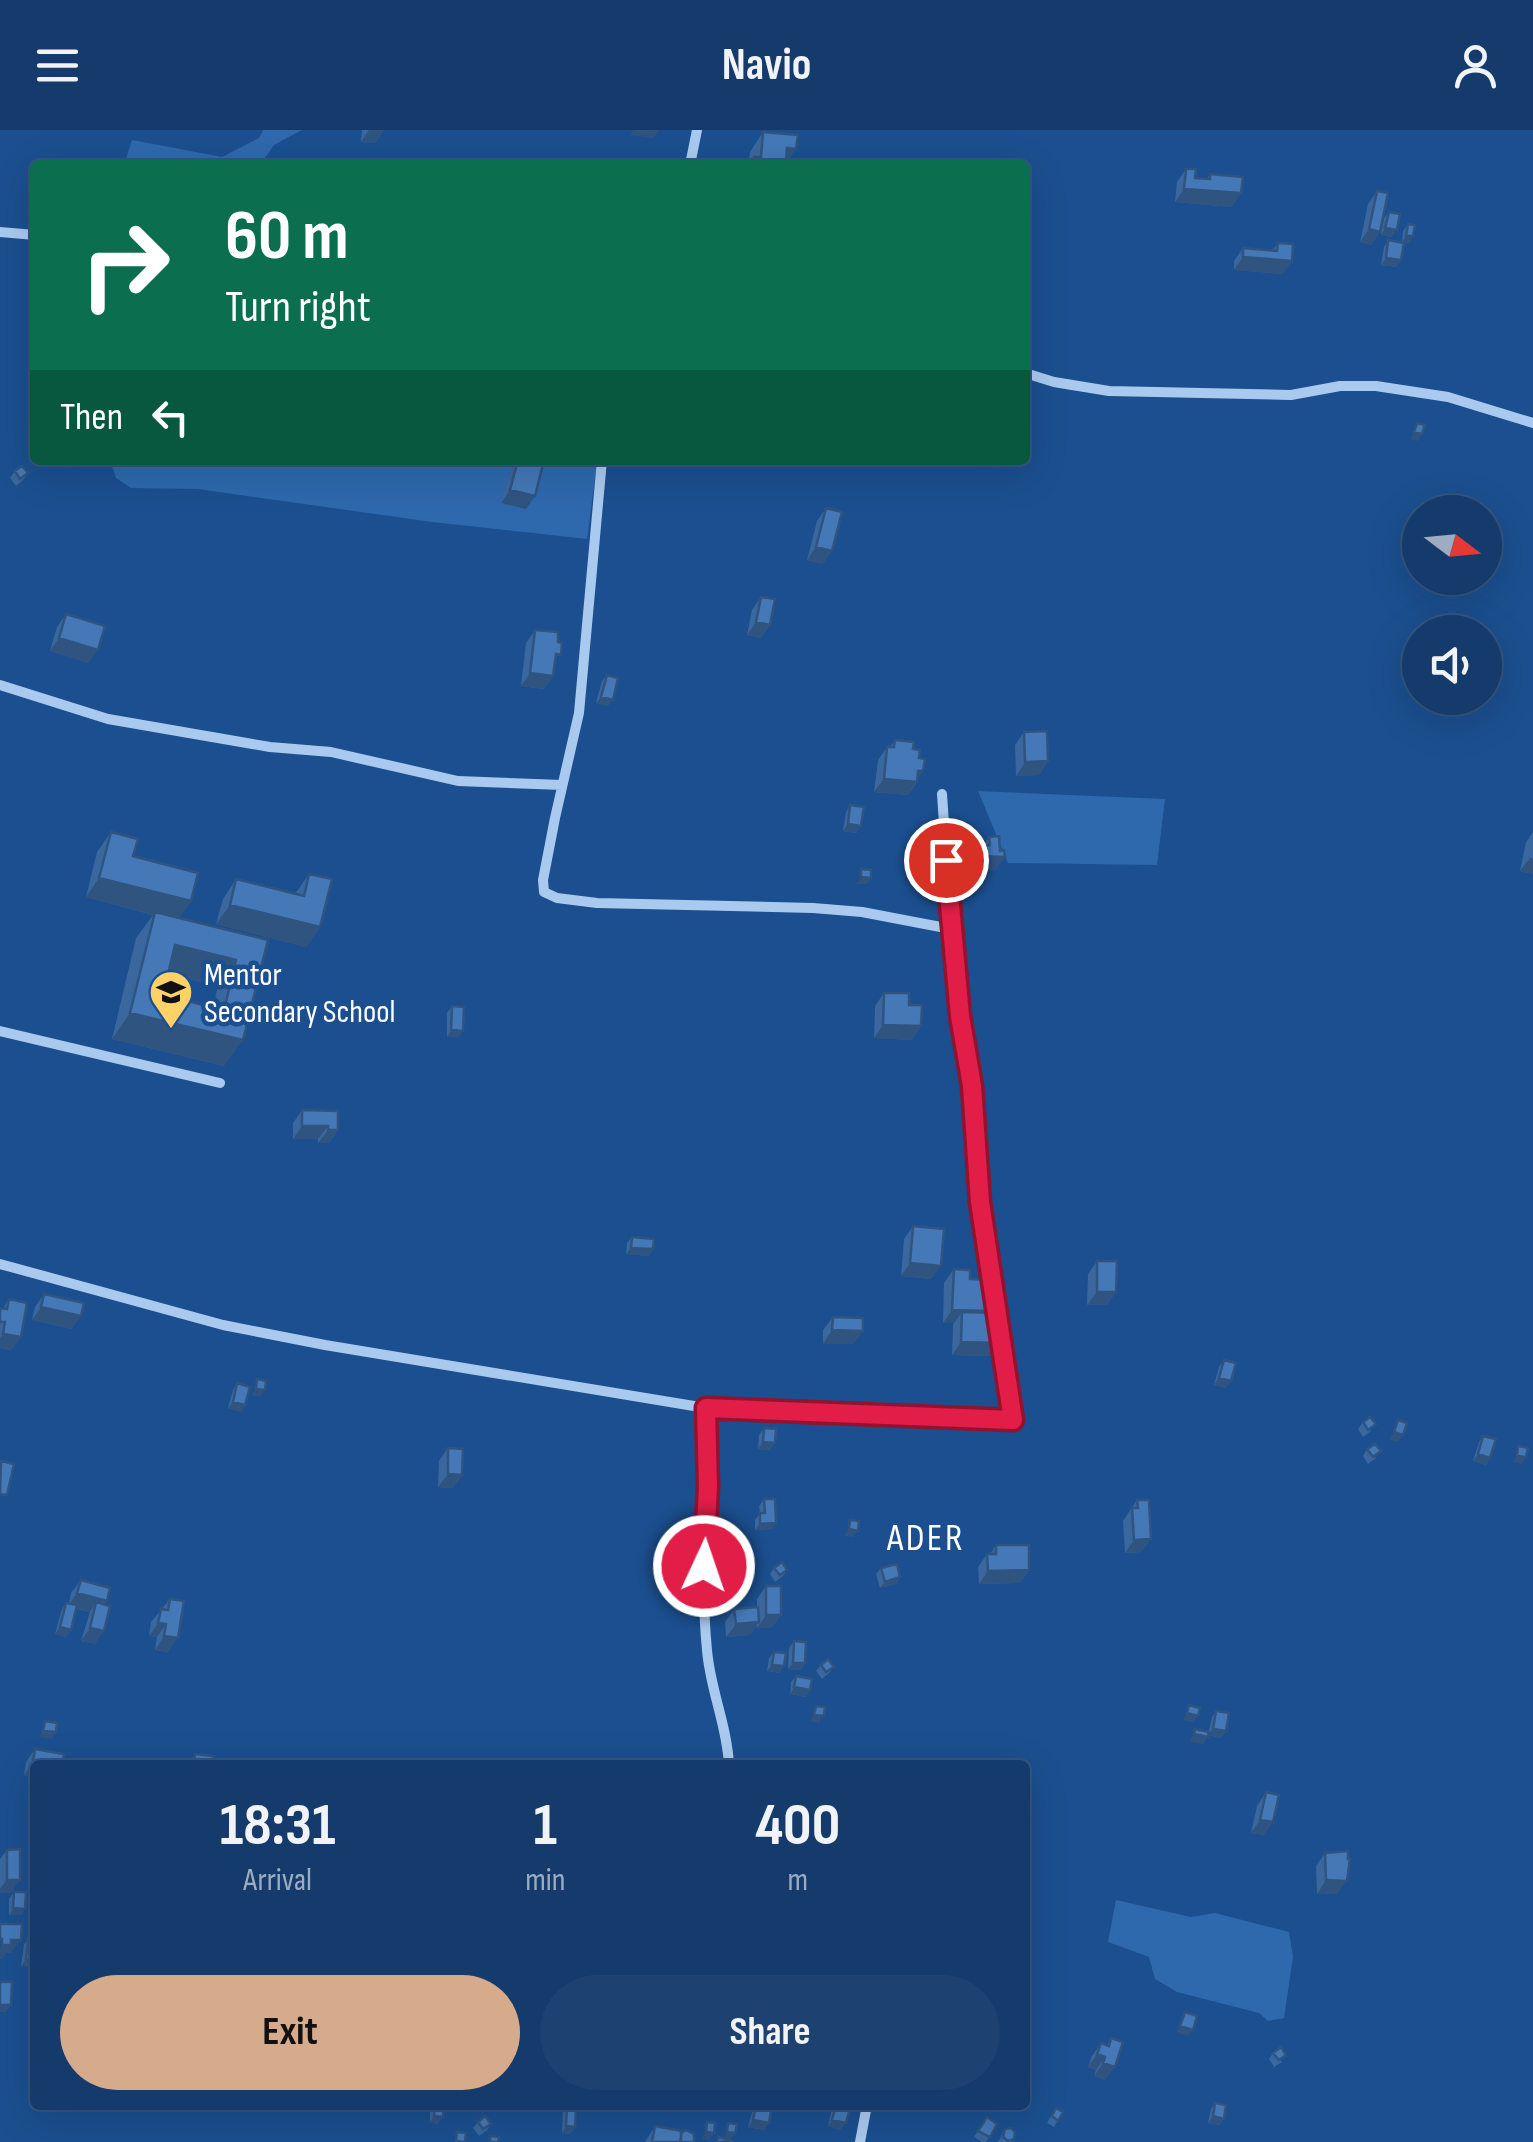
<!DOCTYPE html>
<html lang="en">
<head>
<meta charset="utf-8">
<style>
	:root { --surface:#143b6b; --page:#1d4271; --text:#f1f3f6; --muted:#9dadc1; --line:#33557e; --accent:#d6ab8b }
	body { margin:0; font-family:"Sofia Sans Condensed",sans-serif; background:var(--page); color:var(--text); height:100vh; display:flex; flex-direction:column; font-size:38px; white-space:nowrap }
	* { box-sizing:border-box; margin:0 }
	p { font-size:32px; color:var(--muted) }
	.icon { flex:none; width:55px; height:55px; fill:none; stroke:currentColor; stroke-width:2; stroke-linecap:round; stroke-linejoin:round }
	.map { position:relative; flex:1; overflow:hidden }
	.sheet { position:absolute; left:30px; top:1630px; width:1000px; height:350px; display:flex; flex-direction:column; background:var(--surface); border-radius:10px; box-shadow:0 10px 40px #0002,0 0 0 2px var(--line) }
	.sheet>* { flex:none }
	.hud { position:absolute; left:30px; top:30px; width:1000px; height:305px; border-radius:10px; box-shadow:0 10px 40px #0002,0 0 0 2px var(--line); background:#0b6e4f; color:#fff; overflow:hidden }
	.needle { width:65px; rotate:106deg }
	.tools { position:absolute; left:1402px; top:365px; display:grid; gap:20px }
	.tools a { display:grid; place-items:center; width:100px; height:100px; border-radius:50%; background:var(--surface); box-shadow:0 10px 40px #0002,0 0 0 2px var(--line); font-size:50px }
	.pin { position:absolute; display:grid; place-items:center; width:85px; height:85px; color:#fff; margin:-42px; border:5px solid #fff; border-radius:50%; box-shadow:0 2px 10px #0007 }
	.me { position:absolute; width:110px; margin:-55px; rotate:3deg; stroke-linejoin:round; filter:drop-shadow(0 0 8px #0008) }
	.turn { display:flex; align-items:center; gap:35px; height:210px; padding:0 30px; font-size:45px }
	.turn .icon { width:130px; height:130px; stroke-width:2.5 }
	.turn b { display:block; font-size:70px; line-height:85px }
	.then { display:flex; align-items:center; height:95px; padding:0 30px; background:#0003; gap:20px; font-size:38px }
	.eta { display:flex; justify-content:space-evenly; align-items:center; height:170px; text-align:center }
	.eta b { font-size:60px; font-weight:700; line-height:70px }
	.cta { display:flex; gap:20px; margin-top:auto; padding:20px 30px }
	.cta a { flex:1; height:115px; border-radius:60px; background:var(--accent); color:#111; font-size:40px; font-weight:700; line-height:115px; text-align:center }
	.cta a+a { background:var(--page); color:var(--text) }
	header { display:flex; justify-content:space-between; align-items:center; height:130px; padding:0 30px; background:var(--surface); font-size:45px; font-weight:700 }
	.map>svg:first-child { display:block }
</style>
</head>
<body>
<header><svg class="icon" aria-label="menu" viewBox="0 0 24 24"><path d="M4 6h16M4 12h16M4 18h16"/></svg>Navio<svg class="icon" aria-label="person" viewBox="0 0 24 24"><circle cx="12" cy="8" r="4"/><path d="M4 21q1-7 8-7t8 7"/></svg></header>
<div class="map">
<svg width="1533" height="2012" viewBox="0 0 1533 2012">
	<rect width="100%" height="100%" fill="#1b4f8f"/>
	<path fill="#2e69ad" d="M263,0H302L274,15L260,35H124L132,10L222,27L259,8Z
		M110,330H585L597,333L587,409L432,392L198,359L131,358L116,348Z
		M978,661L1165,669L1157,735L1008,733Z
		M1116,1770L1191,1787L1215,1783L1289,1802L1293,1827L1284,1888L1268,1891L1259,1883L1177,1862L1155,1849L1149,1827L1108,1812Z"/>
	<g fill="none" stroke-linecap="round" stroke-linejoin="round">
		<path stroke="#a9c9ee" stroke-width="10" d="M690,35L697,0
			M0,102L35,105
			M1025,243L1054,252L1109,261L1291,265L1340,256H1376L1448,267L1533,293
			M602,330L579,583L555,688L543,750L544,762L557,768L597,773L813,778L862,782L951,799
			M0,555L108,589L270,617L331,622L458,651L562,655
			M0,901L220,953
			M0,1134L223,1195L325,1215L706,1278L1013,1290L980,1072L972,956L951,799L942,664
			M706,1278C709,1358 699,1440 707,1520C710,1559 727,1595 729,1635
			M860,2012L867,1975"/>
	</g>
	<path fill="#3a679d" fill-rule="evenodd" d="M362,0H384L375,13L361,12Z
		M763,2L787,32L791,35H748L750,22Z
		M1186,39L1195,48L1207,49L1210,44L1232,77L1175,72L1177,52Z
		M1377,61L1380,102L1371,115L1360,112L1368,74Z
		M1389,82L1392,107L1381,105L1384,88Z
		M1408,94L1413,106L1409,113L1402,112L1403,101Z
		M1388,110L1401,130L1396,137L1381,135L1384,117Z
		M1278,113L1283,144L1234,140V131L1243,118L1272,121Z
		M513,330H544L535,366L526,379L501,373Z
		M15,341L28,343L23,350L16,356L10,348Z
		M826,378L823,434L807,430L817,391Z
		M761,467L770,495L761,508L747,505L752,480Z
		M66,484L89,533L50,521L57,497Z
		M535,500L555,533L553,546L544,559L521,556L526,513Z
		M607,545L608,576L596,573L602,551Z
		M1024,602L1048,631L1039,645L1016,646L1015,615Z
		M895,610L913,619L917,652L908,665L874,662L878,630L887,617H890Z
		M850,675L857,703L843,701L846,682Z
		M111,702L133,726L191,771L179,788L268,810L224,936L112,909L136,808L153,785L86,767L97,722ZM168,844L218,856L213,877L163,865Z
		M1533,702V744L1520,741L1526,712Z
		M989,707L1005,727L995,740L968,739V729L977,716H983Z
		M309,744L320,797L306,817L216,794L223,769L236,749L295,764Z
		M884,863L909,875L921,896L912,910L874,908L875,876Z
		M452,876L459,907H447V883Z
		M302,980L338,1000L329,1013H318V1009H293V993Z
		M913,1096L931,1149L901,1146L904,1109Z
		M632,1107L653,1119L649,1126L626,1124L627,1113Z
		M1097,1131L1116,1162L1107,1175H1087L1088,1144Z
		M954,1139L970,1149L989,1183L992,1226L952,1225L953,1195L954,1193H943L944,1153Z
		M44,1164L72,1199L32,1190L35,1177Z
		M9,1169L21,1207L11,1220L0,1218V1179L3,1178Z
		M833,1187L854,1214H823V1200Z
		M1224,1230L1226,1258L1214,1255L1219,1237Z
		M237,1253L245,1275L241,1282L228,1278L233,1260Z
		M1363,1292L1371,1301L1363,1307L1358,1299Z
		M764,1298L770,1320L758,1319L759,1305Z
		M1483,1306L1490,1328L1486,1335L1473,1331L1479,1312Z
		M448,1318L462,1345L453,1358L438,1357L439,1331Z
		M1367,1319L1376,1328L1368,1334L1363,1326Z
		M764,1369L772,1399L755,1400V1390L760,1383L759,1376Z
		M1137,1370L1142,1422L1125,1423L1123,1391Z
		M996,1415L1029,1440L1020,1453L979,1454L978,1437L987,1424H990Z
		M774,1438L787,1440L783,1446L775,1452L770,1444Z
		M881,1438L900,1447L896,1454L880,1458L876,1444Z
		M81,1450L107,1471L104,1474L95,1514L81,1511L90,1482L76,1479L71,1500L66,1507L55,1504L62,1479L66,1473H69L71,1463Z
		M766,1456L781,1485L771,1498H757V1495L750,1505L726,1507L725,1492L734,1479L757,1477V1469Z
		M170,1469L168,1522L155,1520L157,1507L149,1506L151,1492Z
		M794,1511L805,1533L801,1540L788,1539L789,1518Z
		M774,1522L780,1543L767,1541L769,1528Z
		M821,1535L834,1537L829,1543L822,1549L816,1541Z
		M796,1546L810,1560L806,1567L790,1564L791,1552Z
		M1216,1581L1226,1601L1221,1608L1208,1605L1212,1587Z
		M35,1619V1647L24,1645L26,1632Z
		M1266,1662L1264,1705L1251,1703L1257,1676Z
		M35,1667V1698H32Z
		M7,1720L11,1763H0V1729Z
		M1325,1723L1337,1764H1317L1316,1736Z
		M14,1762L25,1779L21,1785H9V1769Z
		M28,1808L35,1809V1835L34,1837L21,1836L24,1815Z
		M1111,1908L1105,1950L1094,1946L1096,1940L1088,1937L1092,1926L1101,1913L1107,1915Z
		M1273,1923L1282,1932L1274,1937L1269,1929Z
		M1215,1973L1224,1989L1219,1995L1208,1993L1211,1979Z
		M434,1975H444L438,1994L430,1992V1980Z
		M754,1975H772L764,2000L748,1997Z
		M833,1975H851L841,2000L828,1996Z
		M567,1976L575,1997L570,2004L562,2003L563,1983Z
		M1056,1978L1063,1982L1054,1997L1047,1993Z
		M987,1987L997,1994L986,2012H982L974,2007Z
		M478,1992L491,1994L487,2000L479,2006L473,1998Z
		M655,1996L681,2004L694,2012H645Z
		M1005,1999L1014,2009L1012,2012H998Z"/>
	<path fill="#305480" d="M369,0H384L375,13L361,12Z
		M633,0H660L653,8L630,5Z
		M787,18L796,19L785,35Z
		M1184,59L1241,63L1232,77L1175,72Z
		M1385,98L1397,100L1392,107L1381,105Z
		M1369,99L1380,102L1371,115L1360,112Z
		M1406,106H1413L1409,113L1402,112Z
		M1243,127L1292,131L1283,144L1234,140Z
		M1386,128L1401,130L1396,137L1381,135Z
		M1414,302L1422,304L1418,311L1410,309Z
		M510,360L535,366L526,379L501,373Z
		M816,417L832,421L823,434L807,430Z
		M756,492L770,495L761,508L747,505Z
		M59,508L98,520L89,533L50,521Z
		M530,543L553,546L544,559L521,556Z
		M601,567L613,570L608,576L596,573Z
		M1048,631L1039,645L1016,646L1025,632Z
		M918,641H923L908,665L874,662L884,649Z
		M848,694L861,696L857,703L843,701Z
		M978,726L1005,727L995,740L968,739Z
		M1530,728L1533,729V744L1520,741Z
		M861,747L871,748L867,754H856Z
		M99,748L191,771L177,791L86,767Z
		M230,775L320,797L306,817L216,794Z
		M175,815L236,830L218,856L157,841Z
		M130,883L243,910L224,936L112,909Z
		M883,895L921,896L912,910L874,908Z
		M451,900L463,901L459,907H447Z
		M302,996H328L318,1009H293Z
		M328,1000H338L329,1013H318Z
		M631,1118L653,1119L649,1126L626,1124Z
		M910,1133L941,1136L931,1149L901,1146Z
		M1097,1162H1116L1107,1175H1087Z
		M41,1177L81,1186L72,1199L32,1190Z
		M952,1180L990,1181L981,1194L962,1182L954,1193H943Z
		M832,1200L863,1201L854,1214H823Z
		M3,1204L21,1207L11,1220L0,1218V1208Z
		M961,1212L1001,1213L992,1226L952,1225Z
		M1219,1248L1231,1251L1226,1258L1214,1255Z
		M256,1259L265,1260L260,1267L251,1265Z
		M233,1272L245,1275L241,1282L228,1278Z
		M1394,1302L1403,1305L1398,1312L1389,1309Z
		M763,1312L775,1313L770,1320L758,1319Z
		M1478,1324L1490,1328L1486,1335L1473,1331Z
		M1517,1326L1526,1327L1522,1334L1513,1332Z
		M448,1344L462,1345L453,1358L438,1357Z
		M776,1393L772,1399L755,1400L760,1394Z
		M849,1399L858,1401L853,1407L844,1406Z
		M1151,1409L1142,1422L1125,1423L1134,1410Z
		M1029,1440L1020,1453L979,1454L988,1441Z
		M900,1447L896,1454L880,1458L885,1452Z
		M77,1463L107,1471L98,1484L96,1472L90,1482L68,1476Z
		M766,1485H781L771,1498H757Z
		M759,1492L750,1505L726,1507L736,1494Z
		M158,1493L166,1494L157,1507L149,1506Z
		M60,1497L71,1500L66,1507L55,1504Z
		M90,1498L104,1501L95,1514L81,1511Z
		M164,1506L178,1508L168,1522L155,1520Z
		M793,1533H805L801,1540L788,1539Z
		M772,1535L784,1536L780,1543L767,1541Z
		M794,1557L810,1560L806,1567L790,1564Z
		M1187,1583L1198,1586L1193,1592L1183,1590Z
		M814,1585L824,1586L819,1593L810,1591Z
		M1213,1599L1226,1601L1221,1608L1208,1605Z
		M43,1601L56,1602L52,1609L39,1607Z
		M1194,1604L1208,1607L1203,1614L1189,1611Z
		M33,1632L52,1635H35V1647L24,1645Z
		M1260,1690L1273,1692L1264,1705L1251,1703Z
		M7,1750H20L11,1763H0V1759Z
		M1326,1750L1347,1751L1337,1764H1317Z
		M13,1778L25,1779L21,1785H9Z
		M11,1810H21L11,1823H6L2,1829L0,1828V1818Z
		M26,1829L35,1830L34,1837L21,1836Z
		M0,1875H11L6,1882H0Z
		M1180,1896L1193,1900L1188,1906L1176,1902Z
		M1097,1924L1105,1927L1096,1940L1088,1937Z
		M1103,1933L1115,1937L1105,1950L1094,1946Z
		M474,1975H483L480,1980L472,1978Z
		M434,1986L443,1987L438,1994L430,1992Z
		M1213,1986L1224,1989L1219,1995L1208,1993Z
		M753,1990L769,1993L764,2000L748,1997Z
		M832,1990L846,1993L841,2000L828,1996Z
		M566,1996L575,1997L570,2004L562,2003Z
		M706,2002L714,2003L709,2010L702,2009Z
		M727,2002L735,2003L730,2010L723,2009Z"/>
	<path fill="#4478b7" stroke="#305480" stroke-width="2.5" fill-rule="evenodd" d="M763,2L798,5L796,19L787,18L786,32H791V35H753L754,27H761Z
		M1186,39H1196L1195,48L1210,49V44L1243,47L1241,63L1184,59Z
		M1377,61L1388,63L1380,102L1369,99Z
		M1389,82L1400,84L1397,100L1385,98Z
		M1408,94L1415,95L1413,106H1406Z
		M1388,110L1404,113L1401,130L1386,128Z
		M1278,113L1293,114L1292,131L1243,127V118L1277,121Z
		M1417,293L1425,295L1422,304L1414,302Z
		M518,330H544L535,366L510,360Z
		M22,336L28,343L20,349L15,341Z
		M826,378L842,382L832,421L816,417Z
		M761,467L775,469L770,495L756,492Z
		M66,484L105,496L98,520L59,508Z
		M535,500L558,502V512L562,513L561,525L556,524L553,546L530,543Z
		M607,545L618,548L613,570L601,567Z
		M1047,601L1048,631L1025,632L1024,602Z
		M895,610L914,612L913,619L920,620L919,628L925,629L923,641H918L917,652L884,649L887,617H894Z
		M850,675L864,677L861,696L848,694Z
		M111,702L138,709L133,726L198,743L191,771L99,748Z
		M999,706L1000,721L1004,720L1005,727L978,726L977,716L990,715L989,707Z
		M861,739L871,740V748L861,747Z
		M309,744L332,749L320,797L230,775L236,749L304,766Z
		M155,782L268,810L243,910L130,883ZM175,815L236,830L224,880L163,865Z
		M884,863H909V875H922L921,896L883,895Z
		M452,876L464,877L463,901L451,900Z
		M302,980L338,981V1000H328V996H302Z
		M913,1096L944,1099L941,1136L910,1133Z
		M632,1107L654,1109L653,1119L631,1118Z
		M1097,1131H1117L1116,1162H1097Z
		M954,1139L970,1140V1149L992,1150L990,1181L952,1180Z
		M44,1164L84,1173L81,1186L41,1177Z
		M9,1169L27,1173L21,1207L3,1204L5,1192H0V1181L1,1178L7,1179Z
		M962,1182L1002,1183L1001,1213L961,1212Z
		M833,1187L863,1188V1201L832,1200Z
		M1224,1230L1236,1233L1231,1251L1219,1248Z
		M257,1249L266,1251L265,1260L256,1259Z
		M237,1253L250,1257L245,1275L233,1272Z
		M1370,1287L1376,1294L1368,1300L1363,1292Z
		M1398,1290L1407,1293L1403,1305L1394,1302Z
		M764,1298L776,1299L775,1313L763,1312Z
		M1483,1306L1496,1309L1490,1328L1478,1324Z
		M1375,1314L1381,1321L1373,1327L1367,1319Z
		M1518,1316L1528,1318L1526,1327L1517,1326Z
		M448,1318L463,1319L462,1345L448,1344Z
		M1,1331L14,1334L7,1365L0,1364Z
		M764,1369H775L776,1393L760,1394V1383H765Z
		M1137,1370H1149L1151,1409L1134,1410L1132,1378H1138Z
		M850,1390L859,1391L858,1401L849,1399Z
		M996,1415H1029V1440L988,1441L987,1424H996Z
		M782,1432L787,1440L780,1445L774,1438Z
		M897,1434L900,1447L885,1452L881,1438Z
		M81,1450L110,1458L107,1471L77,1463Z
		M766,1456H781V1485H766Z
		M170,1469L184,1471L178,1508L164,1506L166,1494L158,1493L161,1479L168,1480Z
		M96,1472L110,1476L104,1501L90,1498Z
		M66,1473L77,1475L71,1500L60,1497Z
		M758,1477L759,1492L736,1494L734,1479Z
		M794,1511L806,1512L805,1533H793Z
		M774,1522L786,1523L784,1536L772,1535Z
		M828,1529L834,1537L826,1542L821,1535Z
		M796,1546L812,1549L810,1560L794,1557Z
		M1189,1575L1200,1578L1198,1586L1187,1583Z
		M816,1576L825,1577L824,1586L814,1585Z
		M1216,1581L1229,1583L1226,1601L1213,1599Z
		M45,1591L57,1593L56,1602L43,1601Z
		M1195,1599L1209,1602L1208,1607L1194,1604Z
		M35,1619L64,1624L62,1635L33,1632Z
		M195,1624L213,1626L212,1635H194Z
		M1266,1662L1279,1665L1273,1692L1260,1690Z
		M20,1719V1750H7V1720Z
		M1348,1721V1729H1350L1347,1751L1326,1750L1325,1723Z
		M14,1762H26L25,1779L13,1778Z
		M0,1794H22L21,1810H11V1815H2V1809H0Z
		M28,1808L35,1809V1830L26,1829Z
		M0,1852H12L11,1875H0Z
		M1185,1882L1197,1886L1193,1900L1180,1896Z
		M1111,1908L1123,1912L1115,1937L1103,1933L1105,1927L1097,1924L1101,1913L1109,1916Z
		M1281,1917L1286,1925L1279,1930L1273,1923Z
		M1215,1973L1226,1975L1224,1989L1213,1986Z
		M435,1975H444L443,1987L434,1986Z
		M756,1975H772L769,1993L753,1990Z
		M836,1975H851L846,1993L832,1990Z
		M567,1976L576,1977L575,1997L566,1996Z
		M1056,1978L1063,1982L1058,1991L1052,1986Z
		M485,1986L491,1994L483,1999L478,1992Z
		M987,1987L997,1994L990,2007L978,2001Z
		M707,1992L715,1993L714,2003L706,2002Z
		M728,1993L737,1994L735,2003L727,2002Z
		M655,1996L682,2001L680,2012H652Z
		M1011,1998L1015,2002L1014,2009L1008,2011L1003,2007L1005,1999Z
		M686,2000L694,2004V2012H681V2003Z
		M457,2002L466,2003L465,2012L456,2011Z
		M490,2006L499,2007L498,2012H490Z
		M718,2007L733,2011L717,2012Z"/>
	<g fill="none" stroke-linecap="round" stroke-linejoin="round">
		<g stroke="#92132f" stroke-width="25">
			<path id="route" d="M704,1436L708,1356L706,1278L1013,1290L980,1072L972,956L960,886L946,730"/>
		</g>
		<use href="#route" stroke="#e11d48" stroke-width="18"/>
	</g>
	<defs>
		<g id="school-pin" transform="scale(2.25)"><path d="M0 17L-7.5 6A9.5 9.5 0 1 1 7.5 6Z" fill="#ffd166" stroke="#1b4f8f"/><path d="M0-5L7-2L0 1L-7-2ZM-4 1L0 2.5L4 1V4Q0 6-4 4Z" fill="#111"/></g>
	</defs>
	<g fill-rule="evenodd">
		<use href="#school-pin" x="171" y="862"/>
	</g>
	<g text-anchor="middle" stroke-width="9" stroke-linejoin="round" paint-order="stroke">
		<g font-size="32" fill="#fff" stroke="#1b4f8f" text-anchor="start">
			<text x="204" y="855">Mentor<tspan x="204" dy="37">Secondary School</tspan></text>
		</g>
		<g font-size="38" letter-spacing="2.5" fill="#fff" stroke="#1b4f8f">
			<text x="926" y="1420">ADER</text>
		</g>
	</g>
</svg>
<div class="tools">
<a><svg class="needle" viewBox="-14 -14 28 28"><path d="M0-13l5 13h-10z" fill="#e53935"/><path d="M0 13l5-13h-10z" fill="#9dadc1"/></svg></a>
<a><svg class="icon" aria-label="sound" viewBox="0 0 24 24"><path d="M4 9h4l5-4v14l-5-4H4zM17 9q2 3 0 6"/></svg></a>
</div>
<div class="pin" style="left:946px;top:730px;background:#d93025"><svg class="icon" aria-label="arrive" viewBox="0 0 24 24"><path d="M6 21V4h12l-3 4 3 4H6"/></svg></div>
<svg class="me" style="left:704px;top:1436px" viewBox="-20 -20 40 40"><circle r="17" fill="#e11d48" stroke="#fff" stroke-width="3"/><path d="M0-11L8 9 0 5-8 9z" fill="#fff"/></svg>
<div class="hud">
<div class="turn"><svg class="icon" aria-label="right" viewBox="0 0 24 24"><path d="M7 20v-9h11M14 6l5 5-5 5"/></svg><div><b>60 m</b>Turn right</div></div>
<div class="then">Then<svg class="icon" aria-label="left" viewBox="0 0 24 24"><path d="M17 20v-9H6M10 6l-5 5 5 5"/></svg></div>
</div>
<section class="sheet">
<div class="eta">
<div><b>18:31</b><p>Arrival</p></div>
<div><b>1</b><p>min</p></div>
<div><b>400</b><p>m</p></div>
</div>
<div class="cta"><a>Exit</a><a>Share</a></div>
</section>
</div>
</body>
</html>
